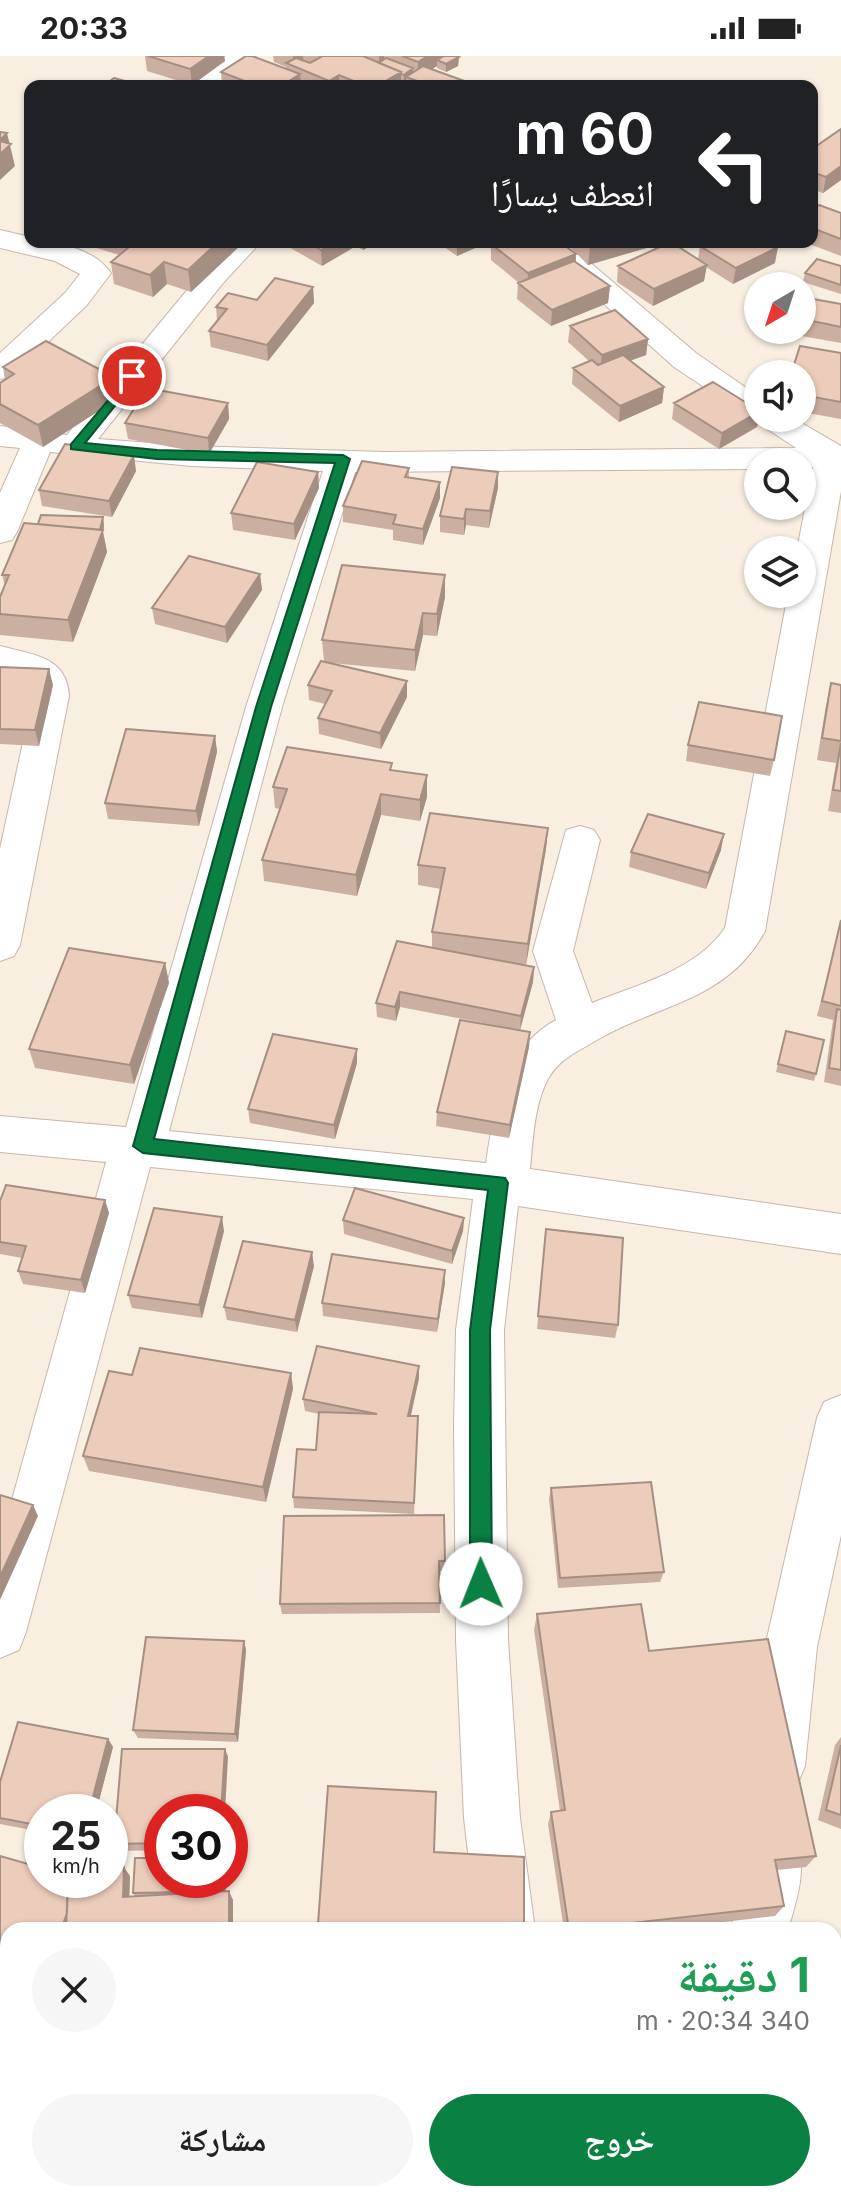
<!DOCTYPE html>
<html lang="ar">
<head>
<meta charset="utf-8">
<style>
	:root { --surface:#fff; --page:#f6f6f6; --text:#222; --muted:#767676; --accent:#0b8043 }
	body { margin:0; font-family:Inter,"Noto Naskh Arabic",sans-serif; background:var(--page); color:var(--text); direction:rtl; height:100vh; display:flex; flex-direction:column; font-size:30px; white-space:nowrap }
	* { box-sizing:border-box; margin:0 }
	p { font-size:26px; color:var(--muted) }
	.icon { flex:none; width:44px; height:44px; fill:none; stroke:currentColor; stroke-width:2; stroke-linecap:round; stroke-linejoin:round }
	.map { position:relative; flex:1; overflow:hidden; direction:ltr }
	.sheet { position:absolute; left:0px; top:1866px; width:842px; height:280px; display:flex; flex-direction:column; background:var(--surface); border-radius:24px 24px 0 0; box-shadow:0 2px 6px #0004; direction:rtl }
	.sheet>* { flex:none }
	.hud { position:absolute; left:24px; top:24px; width:794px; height:168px; border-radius:16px; box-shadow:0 2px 6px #0004; direction:rtl; background:#202124; color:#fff; overflow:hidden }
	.needle { width:52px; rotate:219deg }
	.fabs { position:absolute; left:744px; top:216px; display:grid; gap:16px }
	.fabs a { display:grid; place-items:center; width:72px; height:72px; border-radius:50%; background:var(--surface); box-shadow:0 2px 6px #0004; font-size:40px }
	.speed { position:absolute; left:24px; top:1738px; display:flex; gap:16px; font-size:40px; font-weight:700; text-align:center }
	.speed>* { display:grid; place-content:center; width:104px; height:104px; border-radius:50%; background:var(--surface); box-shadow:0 2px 6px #0004; line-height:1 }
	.speed small { font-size:20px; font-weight:400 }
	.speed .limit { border:12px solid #d22; background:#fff; color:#111 }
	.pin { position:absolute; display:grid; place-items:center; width:68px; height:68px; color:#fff; margin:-34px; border:4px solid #fff; border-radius:50%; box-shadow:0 2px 8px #0007 }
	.me { position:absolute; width:88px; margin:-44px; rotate:359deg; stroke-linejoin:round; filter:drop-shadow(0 0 6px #0008) }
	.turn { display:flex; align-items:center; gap:28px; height:168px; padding:0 32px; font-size:36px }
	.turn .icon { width:104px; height:104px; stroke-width:2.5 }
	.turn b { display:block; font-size:56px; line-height:68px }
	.round { display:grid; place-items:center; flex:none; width:84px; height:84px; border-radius:42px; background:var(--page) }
	.summary { display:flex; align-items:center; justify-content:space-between; height:136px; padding:0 32px }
	h1 { font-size:48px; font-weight:700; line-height:60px; color:#1e9e55 }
	.cta { display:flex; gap:16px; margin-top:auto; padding:16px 32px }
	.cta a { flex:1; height:92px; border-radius:48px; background:var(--accent); color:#fff; font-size:32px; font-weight:700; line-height:92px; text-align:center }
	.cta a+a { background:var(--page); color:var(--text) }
	.status { display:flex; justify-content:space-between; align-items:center; height:56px; padding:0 40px; background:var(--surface); direction:ltr }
	.status svg { height:22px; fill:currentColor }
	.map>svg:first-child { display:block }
</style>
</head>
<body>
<div class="status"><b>20:33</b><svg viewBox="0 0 49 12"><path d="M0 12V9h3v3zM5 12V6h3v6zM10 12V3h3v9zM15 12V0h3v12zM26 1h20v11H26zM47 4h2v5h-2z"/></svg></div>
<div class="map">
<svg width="841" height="2146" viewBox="0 0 841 2146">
	<rect width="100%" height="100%" fill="#f9efe1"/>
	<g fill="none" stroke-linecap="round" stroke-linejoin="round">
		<g stroke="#c8b6aa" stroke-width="2">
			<path id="minor" d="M226,0H256L216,30H185Z
				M0,174L30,181V186C59,186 93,192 111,217L87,249L11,321L0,323V297L65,237L80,218L55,205L0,192Z
				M231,186H261L223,227L98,383L191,390L385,396L796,392L674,311L535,186H566L696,297L758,340V362H793L841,390V435L765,875C727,946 657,948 595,985C577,996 559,1003 548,1023C534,1049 533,1084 530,1113L841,1158V1198L518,1150L504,1274L508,1584L520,1762L535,1874H477L464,1762L456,1584L454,1369L456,1274L473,1143L150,1111L26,1576L19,1594L0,1602V1487L106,1106L0,1096V1060L126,1071L246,651L323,415L191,410L50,396L17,476L12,484L0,487V437L20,392L0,390V370L67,379L203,215ZM758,406H802V411H813L797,494H802V538H788L725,872C695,915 639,928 592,947L573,895L600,784L594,774L580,770L566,774L533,895L556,964C503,993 494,1053 486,1107L169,1075L282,651L355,416L758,413Z
				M0,590C33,599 67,600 69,640L20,889L14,900L0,905V793L33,640L32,626L0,615Z
				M841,1339V1479L817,1591L805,1710L797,1729L778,1737L759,1729L751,1710L765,1591L817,1362L824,1346Z
				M775,1774L795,1782C808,1813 797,1842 788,1874H730L755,1782Z
				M381,2138H444L441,2146H378Z"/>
		</g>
		<use href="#minor" fill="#fff" fill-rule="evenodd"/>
	</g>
	<path fill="#cbafa1" d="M145,0H224L225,5L192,29L147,15Z
		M273,0H456L459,1L458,10L446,16L437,12V10L432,13L478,30H304L301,29V30H222L221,16L286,13V11L274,6Z
		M841,73V124L823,137L812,133V93Z
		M812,154L841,157V200L804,186H812Z
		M77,186H244L191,236L167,228L153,241L114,228L111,206L119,199Z
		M280,186H378L363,194L356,190L322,210Z
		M437,186H482V189L457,200Z
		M565,186H667L588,209Z
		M491,188L576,198V206L610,230L608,247L551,270L517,243L518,227H519L491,204Z
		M700,190L775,207L733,228L706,211L704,225L653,250L617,226L618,210L698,203Z
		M841,210V238L803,226L805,217Z
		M313,231L314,247L268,305L211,291L209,275L217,265L216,251L257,244Z
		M802,241L841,248V287L779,276V274H802Z
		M570,270L648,283L646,299L630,305L664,331L662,347L619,366L572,328L573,312L589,305L568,286Z
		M841,297V363L802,356V318Z
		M3,311L117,343L43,391L0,367V327L5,324Z
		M228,347L229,363L209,398L128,383L125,367Z
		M674,347L759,362L757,371L719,393L672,363Z
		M409,412V421L440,442L423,489L393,484V474L343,466V450Z
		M136,415L112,461L42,450L39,434Z
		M318,416L319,432L295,484L233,474L231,457Z
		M498,432L489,472L466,469L464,479L440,476V460Z
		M103,461L104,470L103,476L107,496L73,586L0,579V541L5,530L2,519L38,468Z
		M260,518L262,534L227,587L155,568L152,552Z
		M445,541L437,580L423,579L415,615L331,607L407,641L381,693L319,678L318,662L325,648L309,644L308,629L324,605L322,584Z
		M0,611L53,629L39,690L0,688Z
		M831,627L841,629V757L828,755L836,707L817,704L826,649Z
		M215,680L217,696L199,770L108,763L105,747Z
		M688,689L774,704L770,720L686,705Z
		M392,714L427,741L420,765L381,759L357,840L264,825L262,804L280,753L275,752L273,731Z
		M548,772L546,793L526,909L505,906L534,911L533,926L520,974L400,951L396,965L377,961L376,947L432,892V876L441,833L418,829V809Z
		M721,794L706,833L629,811L631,796Z
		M841,864V1030L824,1026L833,964L817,960Z
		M165,907L169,927L134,1028L35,1012L29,993Z
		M786,975L816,1018L814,1025L776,1016Z
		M530,976L529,991L509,1082L436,1070L437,1056Z
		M357,993V1007L335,1083L250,1067L248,1053Z
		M105,1144L109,1157L85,1237L23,1228L18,1215L22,1202L0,1198V1145Z
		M464,1162L463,1175L452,1208L344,1178L343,1164Z
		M546,1173L618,1269L615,1282L537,1273Z
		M224,1175L202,1262L132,1252L128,1239Z
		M314,1210L297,1276L227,1264L224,1251Z
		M445,1227L437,1276L323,1260L322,1247Z
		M291,1317L293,1333L266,1446L89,1415L83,1400L132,1319Z
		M419,1322L411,1360L418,1372L414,1458L294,1452L293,1441L316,1394L319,1358L305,1355L303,1343Z
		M551,1432L664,1516L660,1526L558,1532L549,1443Z
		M284,1460L445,1505L444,1515H439L440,1557L282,1558L280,1548Z
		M537,1558L649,1595L816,1800L806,1811L777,1814L784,1850L775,1860L655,1874H564L548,1768L551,1756L560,1755L534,1574Z
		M244,1585L246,1594L238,1686L138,1682L133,1674Z
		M841,1681V1773L818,1764L835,1689Z
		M108,1683L113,1691L96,1756H42V1776L0,1768V1726Z
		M225,1693L228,1701L162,1756V1794L119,1795L114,1788Z
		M434,1796L524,1874H320L318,1868Z
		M0,1800L42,1824L130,1820L129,1841L135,1840L133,1837L162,1824H226V1835L233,1844L8,1874V1979L0,1977Z
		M568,2138H627L622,2146H577Z
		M763,2139L777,2146H756L758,2140Z"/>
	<path fill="#a58f83" d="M209,0H224L225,5L192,29L190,13Z
		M293,0H303L304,9L293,10Z
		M379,0H384V6L379,10Z
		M428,0H447L437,4V10L418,22V6Z
		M459,1L458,10L446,16V8Z
		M413,12V21H406V25L404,27V19Z
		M401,16V30H377Z
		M300,18L301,30H281Z
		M339,19L340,30H329V25Z
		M7,77L15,110L0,124V84Z
		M841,110V124L823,137L826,121Z
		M218,186H244L191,236L188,214Z
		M335,186H356V190L322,210L321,194Z
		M363,186H378L363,194Z
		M469,186H482V189L457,200V191Z
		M612,186H667L588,209L590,192Z
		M778,191L775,207L733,228L736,212Z
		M576,198L575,214L527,233L528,217Z
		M164,206L167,228L153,241L150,219Z
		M707,209L704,225L653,250L654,233Z
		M610,230L608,247L551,270L552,254Z
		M313,231L314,247L268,305L267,289Z
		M648,283L646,299L600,315L602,299Z
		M114,321L117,343L43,391L38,369Z
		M664,331L662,347L619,366L620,350Z
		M228,347L229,363L209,398L208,382Z
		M758,356L759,362L757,371L719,393L722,377Z
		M134,399L136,415L112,461L109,445Z
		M318,416L319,432L295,484L294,468Z
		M498,416V432L489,472L490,455Z
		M440,426V442L423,489V473Z
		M466,453V469L464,479V463Z
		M103,461L104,470L103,476L107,496L73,586L68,564L98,482Z
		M260,518L262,534L227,587L225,571Z
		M445,519V541L437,580V558Z
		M423,557V579L415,615V594Z
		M49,613L53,629L39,690L35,674Z
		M407,625V641L381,693L380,677Z
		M215,680L217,696L199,770L196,755Z
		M427,719V741L420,765V744Z
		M381,738V759L357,840L356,819Z
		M548,772L546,793L526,909L528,888Z
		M724,778L721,794L706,833L709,817Z
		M165,907L169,927L134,1028L130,1009Z
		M534,911L533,926L520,974L521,960Z
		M400,936V951L396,965L395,951Z
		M530,976L529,991L509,1082L510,1069Z
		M357,993V1007L335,1083L334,1069Z
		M105,1144L109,1157L85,1237L81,1224Z
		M222,1161L224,1175L202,1262L199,1249Z
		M464,1162L463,1175L452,1208V1195Z
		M312,1196L314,1210L297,1276L295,1264Z
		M445,1214V1227L437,1276L438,1263Z
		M419,1310V1322L408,1371V1360Z
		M291,1317L293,1333L266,1446L263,1431Z
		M33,1449L38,1460L0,1544V1521Z
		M244,1585L246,1594L238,1686L235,1678Z
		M108,1683L113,1691L96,1756H89Z
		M225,1693L228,1701L225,1756H221Z
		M124,1811L130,1820L129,1850L123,1841Z
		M229,1835L233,1844V1874H229Z
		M69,1850L68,1874H61Z
		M8,2126V2138H13L10,2146H0Z
		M118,2138H123L120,2146H115Z
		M312,2138H316L312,2146H309Z"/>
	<path fill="#ecccbb" stroke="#a58f83" stroke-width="2" d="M148,0H209L190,13Z
		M246,0H252L300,18L281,30H258L221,16Z
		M320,0H363L401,16L377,30H366L339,19L329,25L286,7L296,2L310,7L321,1Z
		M402,0H428L418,6Z
		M444,0H456L459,1L446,8L437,4Z
		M386,2L413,12L404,19L401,18V16L379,7Z
		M423,10L478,30H431L406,21Z
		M114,22L143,30H103Z
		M414,25L422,30H401Z
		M841,73V110L826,121L812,116V93Z
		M0,76L7,77L0,84Z
		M0,85L11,88L0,98Z
		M819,149L841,157V183L812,172V154Z
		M135,186H218L188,214L164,206L150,219L111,206Z
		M308,186H335L321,194Z
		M450,186H469L457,191Z
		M497,186H560L576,198L528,217L491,188Z
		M583,186H612L590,192Z
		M671,186L707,209L654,233L618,210Z
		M707,186H770L778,191L736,212L700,190Z
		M817,203L841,210V229L805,217Z
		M574,205L610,230L552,254L518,227Z
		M275,222L313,231L267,289L209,275L227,253L216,251L228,237L257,244Z
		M802,241L841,248V271L802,263Z
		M615,254L648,283L602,299L570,270Z
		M46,285L114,321L38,369L0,348V327L14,318L3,311Z
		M800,290L841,297V346L802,339V318H791Z
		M623,299L664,331L620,350L573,312L592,304L598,309Z
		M713,326L758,354V356L722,377L674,347Z
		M147,332L228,347L208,382L125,367Z
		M65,388L134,399L109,445L39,434Z
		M362,405L409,412L405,421L440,426L423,473L393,468L396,459L343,450Z
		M257,406L318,416L294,468L231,457Z
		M452,411L498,416L490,455L466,453L464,463L440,460Z
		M41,459L103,461L100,474L38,468Z
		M24,467L103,474L68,564L0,558V541L9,519H2Z
		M189,500L260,518L225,571L152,552Z
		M342,509L445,519L437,558L423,557L415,594L322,584Z
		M321,605L407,625L380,677L318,662L332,635L308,629Z
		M0,611L49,613L35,674L0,673Z
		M831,627L841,629V685L822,682Z
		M699,646L782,660L774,704L688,689Z
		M126,673L215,680L196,755L105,747Z
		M841,687V735L833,734Z
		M287,691L392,707L390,714L427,719L420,744L381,738L356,819L262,804L287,733L273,731Z
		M430,757L548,772L528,888L432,876L445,812L418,809Z
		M648,758L724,778L709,817L631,796Z
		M841,864V950L822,945Z
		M397,885L534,911L521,960L400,936L395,951L376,947Z
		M69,892L165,907L130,1009L29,993Z
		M837,953L841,954V1014L829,1012Z
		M460,964L530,976L510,1069L437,1056Z
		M786,975L824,984L816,1018L778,1008Z
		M273,978L357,993L334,1069L248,1053Z
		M6,1129L105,1144L81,1224L18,1215L26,1190L0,1186V1145Z
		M355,1132L464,1162L452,1195L343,1164Z
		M154,1152L222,1161L199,1249L128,1239Z
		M546,1173L623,1182L618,1269L538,1260Z
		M243,1185L312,1196L295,1264L224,1251Z
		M332,1198L445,1214L438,1263L322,1247Z
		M317,1290L419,1310L408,1360H418L414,1447L293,1441L297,1393L316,1394L319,1356L377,1358L303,1343Z
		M140,1292L291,1317L263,1431L83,1400L109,1315L132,1319Z
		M651,1426L664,1516L560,1522L551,1432Z
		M0,1439L33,1449L0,1521Z
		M444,1459L445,1505H439L440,1547L280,1548L284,1460Z
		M641,1548L649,1595L768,1583L816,1800L775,1804L784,1850L569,1874L551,1756L565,1754L537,1558Z
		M146,1581L244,1585L235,1678L133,1674Z
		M18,1666L108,1683L89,1756H42V1770L0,1762V1726Z
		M841,1689V1759L826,1754Z
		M122,1693H225L221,1756H162V1787L114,1788Z
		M328,1730L436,1736L434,1796L524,1801V1874H441L318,1868Z
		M0,1800L42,1812V1824H68L67,1857L61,1874H8V1977L0,1974Z
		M135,1802H162V1824H224V1835L133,1837Z
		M124,1811L123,1841L229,1835V1874H66L68,1824H110V1812Z
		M0,2038L8,2041V2126L0,2145Z
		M20,2138H118L115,2146H15Z
		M129,2138H312L309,2146H126L125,2145Z
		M572,2138H627L622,2146H582Z
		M763,2139L777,2146H761Z"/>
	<path fill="#0b8043" stroke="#07532c" stroke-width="2" d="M132,316L139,320L85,387L157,394L343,399L350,403L271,651L154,1083L505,1122L508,1127L490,1274L492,1528L489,1536L481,1539L473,1536L470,1528V1274L488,1134L143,1097L133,1090L256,651L335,407L157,403L71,393V388Z"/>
</svg>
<div class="fabs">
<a><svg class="needle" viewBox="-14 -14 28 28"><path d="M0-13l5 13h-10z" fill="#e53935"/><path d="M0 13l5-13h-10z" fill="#767676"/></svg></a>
<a><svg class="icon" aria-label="sound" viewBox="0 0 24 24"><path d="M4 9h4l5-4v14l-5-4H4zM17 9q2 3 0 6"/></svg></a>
<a><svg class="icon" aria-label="search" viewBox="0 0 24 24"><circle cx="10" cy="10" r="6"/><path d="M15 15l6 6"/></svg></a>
<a><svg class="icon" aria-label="layers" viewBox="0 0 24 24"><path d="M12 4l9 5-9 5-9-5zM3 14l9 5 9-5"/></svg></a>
</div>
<div class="speed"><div>25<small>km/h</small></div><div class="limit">30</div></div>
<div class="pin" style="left:132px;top:320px;background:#d93025"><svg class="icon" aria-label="arrive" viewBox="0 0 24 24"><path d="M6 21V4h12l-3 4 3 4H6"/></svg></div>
<svg class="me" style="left:481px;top:1528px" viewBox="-20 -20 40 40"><circle r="19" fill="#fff"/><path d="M0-13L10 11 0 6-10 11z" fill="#0b8043"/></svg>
<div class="hud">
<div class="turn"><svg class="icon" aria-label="left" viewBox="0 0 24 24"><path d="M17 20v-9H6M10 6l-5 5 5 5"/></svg><div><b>60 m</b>انعطف يسارًا</div></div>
</div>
<section class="sheet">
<div class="summary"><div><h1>1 دقيقة</h1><p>340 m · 20:34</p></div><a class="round"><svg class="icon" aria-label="close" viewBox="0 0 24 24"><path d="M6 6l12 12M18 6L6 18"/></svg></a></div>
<div class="cta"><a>خروج</a><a>مشاركة</a></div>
</section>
</div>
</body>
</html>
